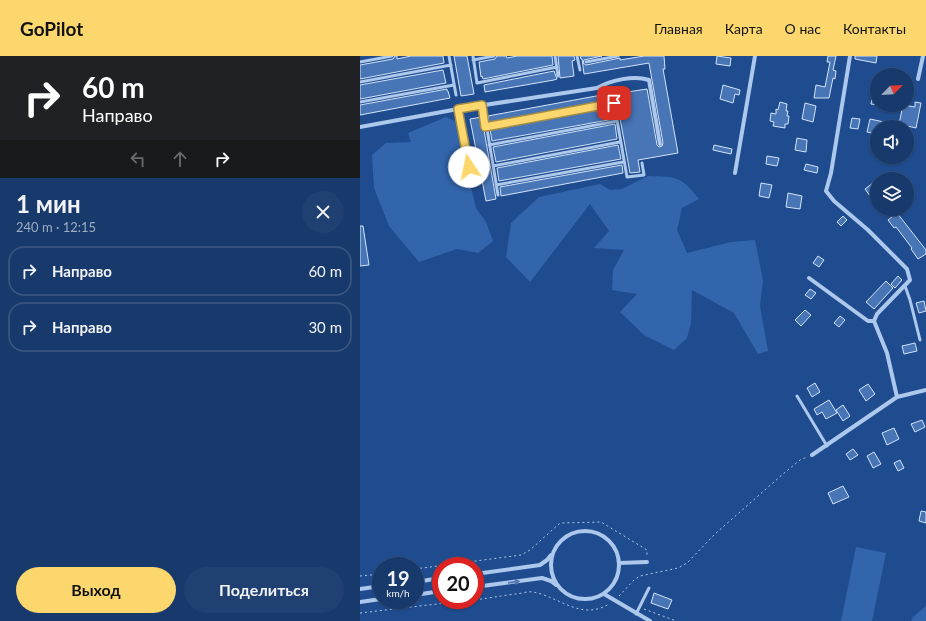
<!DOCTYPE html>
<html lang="ru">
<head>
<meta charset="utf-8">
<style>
	:root { --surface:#17396b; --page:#204071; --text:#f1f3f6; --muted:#9eacc1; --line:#36537e; --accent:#fbd76d }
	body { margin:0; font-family:Lato,sans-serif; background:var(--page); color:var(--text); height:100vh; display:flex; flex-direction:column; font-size:15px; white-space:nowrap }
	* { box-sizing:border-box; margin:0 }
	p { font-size:13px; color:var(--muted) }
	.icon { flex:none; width:22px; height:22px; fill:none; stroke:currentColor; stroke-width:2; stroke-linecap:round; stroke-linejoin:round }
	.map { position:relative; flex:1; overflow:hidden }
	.sheet { display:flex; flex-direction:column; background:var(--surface); width:360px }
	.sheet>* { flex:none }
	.hud { background:#202124; color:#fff; overflow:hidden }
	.needle { width:26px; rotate:66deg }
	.controls { position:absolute; left:510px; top:12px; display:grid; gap:8px }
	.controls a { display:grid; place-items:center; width:44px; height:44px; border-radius:50%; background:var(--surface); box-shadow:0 1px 3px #0004,0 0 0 1px var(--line); font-size:20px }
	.speed { position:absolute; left:12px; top:501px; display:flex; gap:8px; font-size:20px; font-weight:700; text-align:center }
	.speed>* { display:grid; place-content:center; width:52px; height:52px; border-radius:50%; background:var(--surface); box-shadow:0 1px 3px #0004,0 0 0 1px var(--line); line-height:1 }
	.speed small { font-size:10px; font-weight:400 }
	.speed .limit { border:6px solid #d22; background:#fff; color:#111 }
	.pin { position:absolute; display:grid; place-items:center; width:34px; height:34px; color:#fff; margin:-17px; border-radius:8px; box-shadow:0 2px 6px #0006 }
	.me { position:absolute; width:44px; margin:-22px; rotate:349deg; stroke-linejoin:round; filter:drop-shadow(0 0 3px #0008) }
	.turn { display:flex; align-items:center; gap:14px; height:84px; padding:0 16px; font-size:18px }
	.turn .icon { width:52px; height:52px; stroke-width:2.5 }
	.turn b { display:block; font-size:28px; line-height:34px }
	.lanes { display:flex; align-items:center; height:38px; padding:0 16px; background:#0003; justify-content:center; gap:20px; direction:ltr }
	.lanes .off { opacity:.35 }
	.round { display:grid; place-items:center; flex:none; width:42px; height:42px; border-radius:21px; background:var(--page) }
	.overview { display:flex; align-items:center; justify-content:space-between; height:68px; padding:0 16px }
	h1 { font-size:24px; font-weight:700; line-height:30px }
	.cta { display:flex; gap:8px; margin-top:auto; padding:8px 16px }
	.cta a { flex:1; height:46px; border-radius:24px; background:var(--accent); color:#111; font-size:16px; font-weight:700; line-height:46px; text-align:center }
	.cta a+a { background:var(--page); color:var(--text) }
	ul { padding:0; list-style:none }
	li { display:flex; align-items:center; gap:12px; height:50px; margin:0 8px 6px; padding:0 8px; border:2px solid var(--line); border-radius:16px }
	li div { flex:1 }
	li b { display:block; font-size:15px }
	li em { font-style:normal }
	header { display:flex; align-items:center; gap:24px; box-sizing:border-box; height:56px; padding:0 20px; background:var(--accent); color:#111 }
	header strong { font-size:19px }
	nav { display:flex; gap:22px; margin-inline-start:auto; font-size:14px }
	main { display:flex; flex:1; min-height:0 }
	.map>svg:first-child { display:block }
</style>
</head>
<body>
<header>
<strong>GoPilot</strong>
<nav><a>Главная</a><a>Карта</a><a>О нас</a><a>Контакты</a></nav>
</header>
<main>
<section class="sheet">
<div class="hud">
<div class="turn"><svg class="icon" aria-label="right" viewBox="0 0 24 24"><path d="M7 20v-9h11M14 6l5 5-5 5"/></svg><div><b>60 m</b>Направо</div></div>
<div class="lanes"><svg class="icon off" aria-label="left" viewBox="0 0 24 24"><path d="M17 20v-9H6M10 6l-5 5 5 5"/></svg><svg class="icon off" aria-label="ahead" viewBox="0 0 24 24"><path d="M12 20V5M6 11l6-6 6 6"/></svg><svg class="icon" aria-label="right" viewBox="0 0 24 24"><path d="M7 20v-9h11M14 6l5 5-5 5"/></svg></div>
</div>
<div class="overview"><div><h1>1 мин</h1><p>240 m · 12:15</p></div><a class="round"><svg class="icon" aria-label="close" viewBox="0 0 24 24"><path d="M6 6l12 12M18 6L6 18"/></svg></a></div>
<ul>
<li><svg class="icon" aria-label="right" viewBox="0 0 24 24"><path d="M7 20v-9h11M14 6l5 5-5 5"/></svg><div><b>Направо</b></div><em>60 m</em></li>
<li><svg class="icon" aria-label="right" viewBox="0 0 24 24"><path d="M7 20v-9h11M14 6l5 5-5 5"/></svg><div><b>Направо</b></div><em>30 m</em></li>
</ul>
<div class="cta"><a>Выход</a><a>Поделиться</a></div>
</section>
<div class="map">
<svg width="566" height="565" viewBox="0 0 566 565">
	<rect width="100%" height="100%" fill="#1f4c8f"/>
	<path fill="#3265ac" d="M86,61L95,65L116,152L126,166L133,185L118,197L97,193L59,206L29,170L14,132L12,99L26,87L51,86L48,77Z
		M288,120C317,121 320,119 339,143L322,152L317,174L327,197L371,186L395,184L403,225L400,250L408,295L398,298L374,257L332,234L331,267L327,282L314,294L284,279L260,256L277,238L252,234L253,214L264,194L234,192L249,175L230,148L170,226L146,201L151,167L179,141L240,128L250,134L262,133Z
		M496,491L526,497L512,565H481Z
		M566,550V565H551L553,561Z"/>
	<path fill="#4775b6" stroke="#d3e3f9" d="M35,0H37V3L51,0H83L84,7L0,23V9L33,3Z
		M94,0H107L114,38L101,40Z
		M137,0H146L147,2L157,0H192L193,9L123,23L122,20L121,21L119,6L135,3Z
		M198,0H214L215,4L212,5L214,20L200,22Z
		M220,0H242L224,4L223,7L226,9L260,2V4L284,0H304L305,13H303L318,97L278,104L280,116L270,117L257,46L255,44L129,67L128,60L247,38V39L287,33L297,89L299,91L302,90L303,87L289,7L224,18L222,3H221Z
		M357,0L371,2L370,10L356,8Z
		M468,0H476L473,14L476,15L475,23L473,22L469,42H454L456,29L465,31L470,6H467Z
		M495,0H517L516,7L495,3Z
		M83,14L86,27L0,43V29Z
		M194,15L197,23L194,24L125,36L124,29Z
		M363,29L380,34L379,39L375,38L373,47L360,43Z
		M514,32L517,33V49L511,48Z
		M87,33V35H88L90,42L0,59V49Z
		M420,46L427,48L426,55H428L427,60H429L428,68H425V72L413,70L414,66L410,65L411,57L416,58V53L418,54Z
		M555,46L561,47L556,72L539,68L543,49L555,51Z
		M445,47L456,50L453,66L442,63Z
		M252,50L254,63L132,85L130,73Z
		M122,61L123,69L122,71L124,74L136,143L126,145L110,63Z
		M492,62L500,63L498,73L490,72Z
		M510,63L524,66L522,71H517V78L507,76Z
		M255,68L257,83L136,106L133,91Z
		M437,82L447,84L446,96L435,94Z
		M258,89L261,103L139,125L137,112Z
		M354,89L372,93L371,98L353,94Z
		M407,100L419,102L417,110L406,108Z
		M446,108L458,111L457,117L444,114Z
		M262,109L263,117L141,140L140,131Z
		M517,124V135L510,140L505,133Z
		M401,127L412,129L409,142L399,140Z
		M428,137L442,140L440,153L426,151Z
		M537,157L566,194V198L558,203L551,193L552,192L536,171L534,172L528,164Z
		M483,160L487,164L481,170L477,166Z
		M0,170H3L9,209L0,210Z
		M458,200L464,204L459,211L453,207Z
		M538,220L542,224L535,232L531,228Z
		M526,225L533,232L514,253L506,246Z
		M450,233L456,237L451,243L445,239Z
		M564,245L566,255L559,257L556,247Z
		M445,254L451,259L441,270L435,264Z
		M480,260L485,264L479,271L474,267Z
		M555,287L557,295L544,298L542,290Z
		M455,327L460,336L452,341L447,332Z
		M508,328L515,338L506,345L499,334Z
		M469,344L477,357L466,363L462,356L457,359L454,353Z
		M483,349L490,360L483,365L476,354Z
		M562,364L565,371L555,376L551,368Z
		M534,372L539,383L527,389L522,377Z
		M493,393L498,399L490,404L486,398Z
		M514,396L521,408L513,412L507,400Z
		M540,404L544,412L538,415L534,407Z
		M483,430L489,441L473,448L468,437Z
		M561,455L566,456V467L559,465Z
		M294,537L312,544L308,553L291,547Z"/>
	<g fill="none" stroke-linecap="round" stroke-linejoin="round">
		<path stroke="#adc8ed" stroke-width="1" stroke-dasharray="2 3" stroke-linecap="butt" d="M55,513L161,499L170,494L200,467L241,466L287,494V501
			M0,520L21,518
			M259,540L274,524L280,520L318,512L327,507L355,478L423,418L440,404L447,401
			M28,544L29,553
			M115,544C128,542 141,540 155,538C160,538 167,535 173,536C200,541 221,565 249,548
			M284,553L316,565
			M0,557L111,544"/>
		<path stroke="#adc8ed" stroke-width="3" d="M89,0L96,39
			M113,0L117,27L197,11
			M195,0L198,20
			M217,0L220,14
			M113,4L134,0
			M0,6L32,0
			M226,6L258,0
			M0,26L91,9
			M0,46L94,29
			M123,49L138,139
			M98,53L112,126
			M125,71L254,47L267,121L284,119L282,107
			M129,89L257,65
			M133,110L260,86
			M136,129L263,106
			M545,230L550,244L560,284
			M437,340L467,390
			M276,558L289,532"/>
		<path stroke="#adc8ed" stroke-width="4" d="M490,0L471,117L466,135L474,145L508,174L547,213L550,224L517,258L514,265
			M558,23L563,0
			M0,71L98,53L237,32C251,24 274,19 289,24L300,88
			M375,117L395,0
			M449,222L508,265H514L527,297L537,341
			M452,399L537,341L566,334
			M191 509a34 34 0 1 1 68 0a34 34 0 1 1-68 0Z
			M259,507L287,506
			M115,518L180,509L187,504L191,499
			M55,526L81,522
			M115,531L182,522L191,525L196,529
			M0,533L21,530
			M244,538L290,565
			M55,539L81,535
			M0,546L21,543"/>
	</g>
	<defs><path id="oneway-solid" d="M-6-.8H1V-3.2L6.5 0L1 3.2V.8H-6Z"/></defs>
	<use fill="#5177b0" href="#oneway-solid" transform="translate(154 526) rotate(-8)"/>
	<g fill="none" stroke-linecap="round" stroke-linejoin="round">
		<g stroke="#a38c47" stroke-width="10">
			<path id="route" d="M109,111L98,53L122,49L125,71L254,47"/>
		</g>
		<use href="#route" stroke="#fbd76d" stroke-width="7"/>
	</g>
</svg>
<div class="controls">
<a><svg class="needle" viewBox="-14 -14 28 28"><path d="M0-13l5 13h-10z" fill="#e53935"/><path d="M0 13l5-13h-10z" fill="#9eacc1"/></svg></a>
<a><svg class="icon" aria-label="sound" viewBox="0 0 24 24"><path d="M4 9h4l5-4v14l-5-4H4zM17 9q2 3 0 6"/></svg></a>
<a><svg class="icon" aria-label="layers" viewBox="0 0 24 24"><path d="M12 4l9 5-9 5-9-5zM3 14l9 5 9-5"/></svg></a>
</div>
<div class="speed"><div>19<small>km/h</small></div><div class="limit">20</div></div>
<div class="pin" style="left:254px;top:47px;background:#d93025"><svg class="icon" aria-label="arrive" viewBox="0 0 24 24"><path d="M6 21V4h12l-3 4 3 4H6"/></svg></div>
<svg class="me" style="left:109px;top:111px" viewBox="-20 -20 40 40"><circle r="19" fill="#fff"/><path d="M0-13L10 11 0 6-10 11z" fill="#fbd76d"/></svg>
</div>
</main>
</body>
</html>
